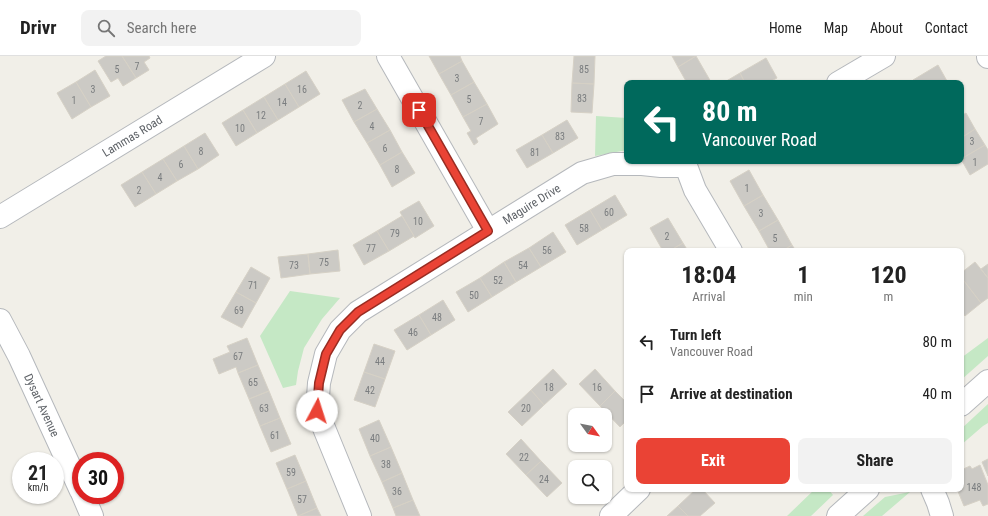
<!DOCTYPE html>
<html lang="en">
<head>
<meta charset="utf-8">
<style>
	:root { --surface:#fff; --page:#f2f2f2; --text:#222; --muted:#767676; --line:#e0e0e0; --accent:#ea4335 }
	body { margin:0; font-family:"Roboto Condensed",sans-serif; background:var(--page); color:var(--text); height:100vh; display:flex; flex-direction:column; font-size:15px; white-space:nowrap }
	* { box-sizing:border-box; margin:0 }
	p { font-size:13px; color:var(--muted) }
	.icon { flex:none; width:22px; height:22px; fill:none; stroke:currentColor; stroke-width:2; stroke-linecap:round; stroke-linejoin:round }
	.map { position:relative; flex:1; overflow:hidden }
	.drawer { position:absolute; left:624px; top:192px; width:340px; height:244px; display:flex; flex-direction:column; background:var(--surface); border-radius:8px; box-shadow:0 1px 3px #0004 }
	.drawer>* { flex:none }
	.guide { position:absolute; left:624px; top:24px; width:340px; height:84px; border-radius:8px; box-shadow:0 1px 3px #0004; background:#00695c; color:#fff; overflow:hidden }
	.needle { width:26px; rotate:123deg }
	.controls { position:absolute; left:568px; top:352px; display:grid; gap:8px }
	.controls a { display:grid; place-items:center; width:44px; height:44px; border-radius:8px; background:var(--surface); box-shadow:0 1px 3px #0004; font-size:20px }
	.speed { position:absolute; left:12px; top:396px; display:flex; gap:8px; font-size:20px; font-weight:700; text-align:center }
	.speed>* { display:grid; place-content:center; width:52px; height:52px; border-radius:50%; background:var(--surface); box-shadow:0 1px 3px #0004; line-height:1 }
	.speed small { font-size:10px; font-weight:400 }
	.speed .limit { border:6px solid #d22; background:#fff; color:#111 }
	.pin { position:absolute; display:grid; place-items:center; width:34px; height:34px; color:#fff; margin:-17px; border-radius:8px; box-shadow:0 2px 6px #0006 }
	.me { position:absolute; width:44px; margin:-22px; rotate:5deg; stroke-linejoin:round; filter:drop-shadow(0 0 3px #0008) }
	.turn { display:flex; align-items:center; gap:14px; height:84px; padding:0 12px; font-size:18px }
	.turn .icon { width:52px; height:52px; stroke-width:2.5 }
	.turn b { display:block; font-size:28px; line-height:34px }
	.eta { display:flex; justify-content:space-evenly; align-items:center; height:68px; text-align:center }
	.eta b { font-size:24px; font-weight:700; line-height:28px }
	.primary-button { display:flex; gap:8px; margin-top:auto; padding:8px 12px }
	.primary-button a { flex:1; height:46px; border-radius:8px; background:var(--accent); color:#fff; font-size:16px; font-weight:700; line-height:46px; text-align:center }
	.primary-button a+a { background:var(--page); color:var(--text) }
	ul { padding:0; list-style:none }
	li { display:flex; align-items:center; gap:12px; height:52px; padding:0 12px }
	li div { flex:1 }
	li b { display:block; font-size:15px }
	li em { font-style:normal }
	header { display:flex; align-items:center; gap:24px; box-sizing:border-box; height:56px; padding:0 20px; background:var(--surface); border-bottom:1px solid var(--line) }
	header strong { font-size:19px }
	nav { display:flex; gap:22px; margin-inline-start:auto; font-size:14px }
	.search { width:280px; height:36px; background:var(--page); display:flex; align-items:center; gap:10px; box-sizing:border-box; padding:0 14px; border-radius:8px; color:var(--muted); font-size:15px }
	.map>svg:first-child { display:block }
</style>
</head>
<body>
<header>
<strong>Drivr</strong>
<div class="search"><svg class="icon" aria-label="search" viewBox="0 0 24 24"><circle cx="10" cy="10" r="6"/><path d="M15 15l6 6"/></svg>Search here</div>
<nav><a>Home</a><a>Map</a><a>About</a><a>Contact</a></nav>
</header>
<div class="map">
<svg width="988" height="460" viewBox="0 0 988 460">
	<rect width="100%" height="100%" fill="#f1efe8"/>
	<path fill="#c5e8c5" d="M596,60L627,62V94L595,100Z
		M290,235L340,242L322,263L304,292L298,315L296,329L283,332L260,280Z
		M988,282V300L961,324V302Z
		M988,348V367L983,370L961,389V373Z
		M815,433H828L833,439L811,460H787Z
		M910,436L882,460H863L885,441Z"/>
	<path fill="#cccac5" stroke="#d6d1c6" d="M106,0H122L136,22L123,30L118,22L111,26L98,5Z
		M122,0H149L150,2L144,6L149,14L136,22Z
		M429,0H460L462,5L439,18Z
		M574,0H595L594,28L572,27Z
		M672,0H696L678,11Z
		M696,0L711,26L709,27H687L678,11Z
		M766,2L777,22L767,27H745L740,17Z
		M462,5L474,26L451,39L439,18Z
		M938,9L947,25L944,27H915L913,24Z
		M95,14L110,40L91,51L76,26Z
		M306,15L320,38L299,51L285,28Z
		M740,17L745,27H723Z
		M76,26L91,51L72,63L57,37Z
		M474,26L487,48L463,61L451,39Z
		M572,27L594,28L592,57L571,56Z
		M285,28L299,51L278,64L264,41Z
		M365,33L377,53L354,66L342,44Z
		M264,41L278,64L257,77L243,54Z
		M487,48L498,68L476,82L478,86L474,89L467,77L471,75L463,61Z
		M377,53L390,74L367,87L354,66Z
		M243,54L257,77L236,90L222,67Z
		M966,57L975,73L961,82V60Z
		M567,64L578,82L553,97L542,79Z
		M975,73L985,89L961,103V82Z
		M390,74L402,96L380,109L367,87Z
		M205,77L219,99L198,113L184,90Z
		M542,79L553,97L527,112L516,94Z
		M985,89L988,94V108L970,119L961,103Z
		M184,90L198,113L177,125L163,103Z
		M402,96L415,117L392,131L380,109Z
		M163,103L177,125L156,138L142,116Z
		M749,114L763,139L744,150L730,125Z
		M142,116L156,138L135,151L121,129Z
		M615,139L627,159L602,174L590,154Z
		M763,139L778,164L759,175L744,150Z
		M419,145L434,170L415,182L400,156Z
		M590,154L602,174L577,189L565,169Z
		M402,160L414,180L389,195L377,175Z
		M668,162L683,187L669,195H663L650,172Z
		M778,164L792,189L782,195H770L759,175Z
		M377,175L389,195L364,209L353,189Z
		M553,176L566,196L541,211L529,192Z
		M683,187L688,195H669Z
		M792,189L796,195H782Z
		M529,192L541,211L516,226L504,206Z
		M338,194L340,215L310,218L308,198Z
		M308,198L310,218L281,222L278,201Z
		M504,206L516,226L492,241L480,222Z
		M975,206L988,222V242L981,247L961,221V217Z
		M988,208V222L981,213Z
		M251,211L270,222L256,247L236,236Z
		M961,221L981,247L965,260L961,254Z
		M480,222L492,241L468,256L456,236Z
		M236,236L256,247L242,272L221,261Z
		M443,244L455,264L431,279L419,259Z
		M419,259L431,279L407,294L394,274Z
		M247,282L258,309L238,317L236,311L219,318L213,303L230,296L227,290Z
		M374,288L395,295L385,323L364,316Z
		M258,309L269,335L249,343L238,317Z
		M553,313L567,328L544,349L531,334Z
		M595,313L615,335L600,350L579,328Z
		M364,316L385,323L375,351L354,344Z
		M531,334L544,349L522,370L508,356Z
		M269,335L280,362L260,370L249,343Z
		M615,335L627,347V364L620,371L600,350Z
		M280,362L291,388L271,396L260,370Z
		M379,364L391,391L370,400L359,373Z
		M521,383L541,405L526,419L506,398Z
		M391,391L402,417L382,426L370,400Z
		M295,399L306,425L287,433L276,407Z
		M988,403V420L982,406Z
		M541,405L562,427L547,441L526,419Z
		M980,409L988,429V448L983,450L980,444L964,450L957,433H961V414L970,410L972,413Z
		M402,417L413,444L393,452L382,426Z
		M306,425L317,452L298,460L287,433Z
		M696,433H702L715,447L700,460H688L678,450Z
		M413,444L420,460H396L393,452Z
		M678,450L688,460H667Z
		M317,452L321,460H298Z"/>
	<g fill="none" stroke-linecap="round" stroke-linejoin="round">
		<g stroke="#b5b8bc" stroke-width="24">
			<g id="minor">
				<path d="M388,0L488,175"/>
				<path d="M988,0V1"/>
				<path d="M838,27L884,0"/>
				<path id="s1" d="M0,161L264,0"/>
				<path id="s2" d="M0,264L19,300L81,435"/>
				<path d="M932,433L938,447L942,460"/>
				<path d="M83,439L92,460"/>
				<path id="s3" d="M360,460L317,355L319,327L326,298L340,274L358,256L582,117L613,108H642L661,110H686L695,134L731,195"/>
				<path d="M611,460L639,433"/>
			</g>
		</g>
		<g stroke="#b5b8bc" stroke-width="24">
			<path id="tertiary" d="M961,349L988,325
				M838,460L868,433"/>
		</g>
		<use href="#minor" stroke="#fff" stroke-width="22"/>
		<use href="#tertiary" stroke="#fff" stroke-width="22"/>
	</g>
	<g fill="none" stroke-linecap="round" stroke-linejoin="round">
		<g stroke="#982c22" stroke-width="10">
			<path id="route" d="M317,355L319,327L326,298L340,274L358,256L488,175L419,54"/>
		</g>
		<use href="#route" stroke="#ea4335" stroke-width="7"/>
	</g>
	<g text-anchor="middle" stroke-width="4" stroke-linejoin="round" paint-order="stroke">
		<g font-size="10" fill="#7a7d7f">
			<text x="137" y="14">7</text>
			<text x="117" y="17">5</text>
			<text x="584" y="17">85</text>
			<text x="457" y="26">3</text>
			<text x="93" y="37">3</text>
			<text x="302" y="37">16</text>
			<text x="582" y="46">83</text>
			<text x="469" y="47">5</text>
			<text x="74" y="48">1</text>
			<text x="282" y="50">14</text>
			<text x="360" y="53">2</text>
			<text x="261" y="63">12</text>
			<text x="481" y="69">7</text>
			<text x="372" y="74">4</text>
			<text x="240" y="76">10</text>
			<text x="560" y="84">83</text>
			<text x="972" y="89">3</text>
			<text x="385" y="96">6</text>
			<text x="201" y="99">8</text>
			<text x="535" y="100">81</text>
			<text x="975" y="110">1</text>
			<text x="181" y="112">6</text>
			<text x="397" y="117">8</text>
			<text x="160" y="125">4</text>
			<text x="747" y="136">1</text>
			<text x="139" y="138">2</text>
			<text x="609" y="160">60</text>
			<text x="761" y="161">3</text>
			<text x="418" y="169">10</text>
			<text x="584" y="176">58</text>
			<text x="395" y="181">79</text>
			<text x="667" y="184">2</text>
			<text x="775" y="186">5</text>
			<text x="371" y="196">77</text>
			<text x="547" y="198">56</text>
			<text x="324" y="210">75</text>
			<text x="294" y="213">73</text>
			<text x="523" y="213">54</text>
			<text x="498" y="228">52</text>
			<text x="253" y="233">71</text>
			<text x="474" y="243">50</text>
			<text x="239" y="258">69</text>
			<text x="437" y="265">48</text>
			<text x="413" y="280">46</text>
			<text x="238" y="304">67</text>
			<text x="380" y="309">44</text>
			<text x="253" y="330">65</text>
			<text x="549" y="335">18</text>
			<text x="597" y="335">16</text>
			<text x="370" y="338">42</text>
			<text x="264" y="356">63</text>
			<text x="526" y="356">20</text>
			<text x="275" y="383">61</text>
			<text x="375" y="386">40</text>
			<text x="524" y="405">22</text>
			<text x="386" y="412">38</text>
			<text x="291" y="420">59</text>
			<text x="544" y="427">24</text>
			<text x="974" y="435">148</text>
			<text x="397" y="439">36</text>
			<text x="302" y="447">57</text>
		</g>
		<g font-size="12" fill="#5f6368" stroke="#fff">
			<text dy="4" stroke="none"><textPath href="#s1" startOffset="155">Lammas Road</textPath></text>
			<text dy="4" stroke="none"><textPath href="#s3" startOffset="429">Maguire Drive</textPath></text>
			<text dy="4" stroke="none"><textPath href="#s2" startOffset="95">Dysart Avenue</textPath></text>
		</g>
	</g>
</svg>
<div class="controls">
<a><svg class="needle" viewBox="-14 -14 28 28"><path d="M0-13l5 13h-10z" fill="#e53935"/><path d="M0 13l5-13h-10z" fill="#767676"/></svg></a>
<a><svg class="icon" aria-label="search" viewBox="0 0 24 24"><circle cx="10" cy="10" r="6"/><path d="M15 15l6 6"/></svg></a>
</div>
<div class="speed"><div>21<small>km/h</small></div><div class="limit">30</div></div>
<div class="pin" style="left:419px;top:54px;background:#d93025"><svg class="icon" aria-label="arrive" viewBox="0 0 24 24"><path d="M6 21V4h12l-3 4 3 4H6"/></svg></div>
<svg class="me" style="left:317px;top:355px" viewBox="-20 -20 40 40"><circle r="19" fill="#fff"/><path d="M0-13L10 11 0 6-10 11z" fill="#ea4335"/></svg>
<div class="guide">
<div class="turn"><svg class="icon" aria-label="left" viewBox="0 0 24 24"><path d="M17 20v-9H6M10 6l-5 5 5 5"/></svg><div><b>80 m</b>Vancouver Road</div></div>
</div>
<section class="drawer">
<div class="eta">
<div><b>18:04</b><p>Arrival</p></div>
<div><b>1</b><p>min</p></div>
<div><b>120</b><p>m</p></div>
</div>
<ul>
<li><svg class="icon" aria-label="left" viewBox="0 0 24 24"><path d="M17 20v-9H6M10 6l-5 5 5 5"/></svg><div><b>Turn left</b><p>Vancouver Road</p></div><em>80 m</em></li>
<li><svg class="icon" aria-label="arrive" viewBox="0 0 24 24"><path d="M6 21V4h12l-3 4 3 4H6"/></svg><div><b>Arrive at destination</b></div><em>40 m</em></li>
</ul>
<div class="primary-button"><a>Exit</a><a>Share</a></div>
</section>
</div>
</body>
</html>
